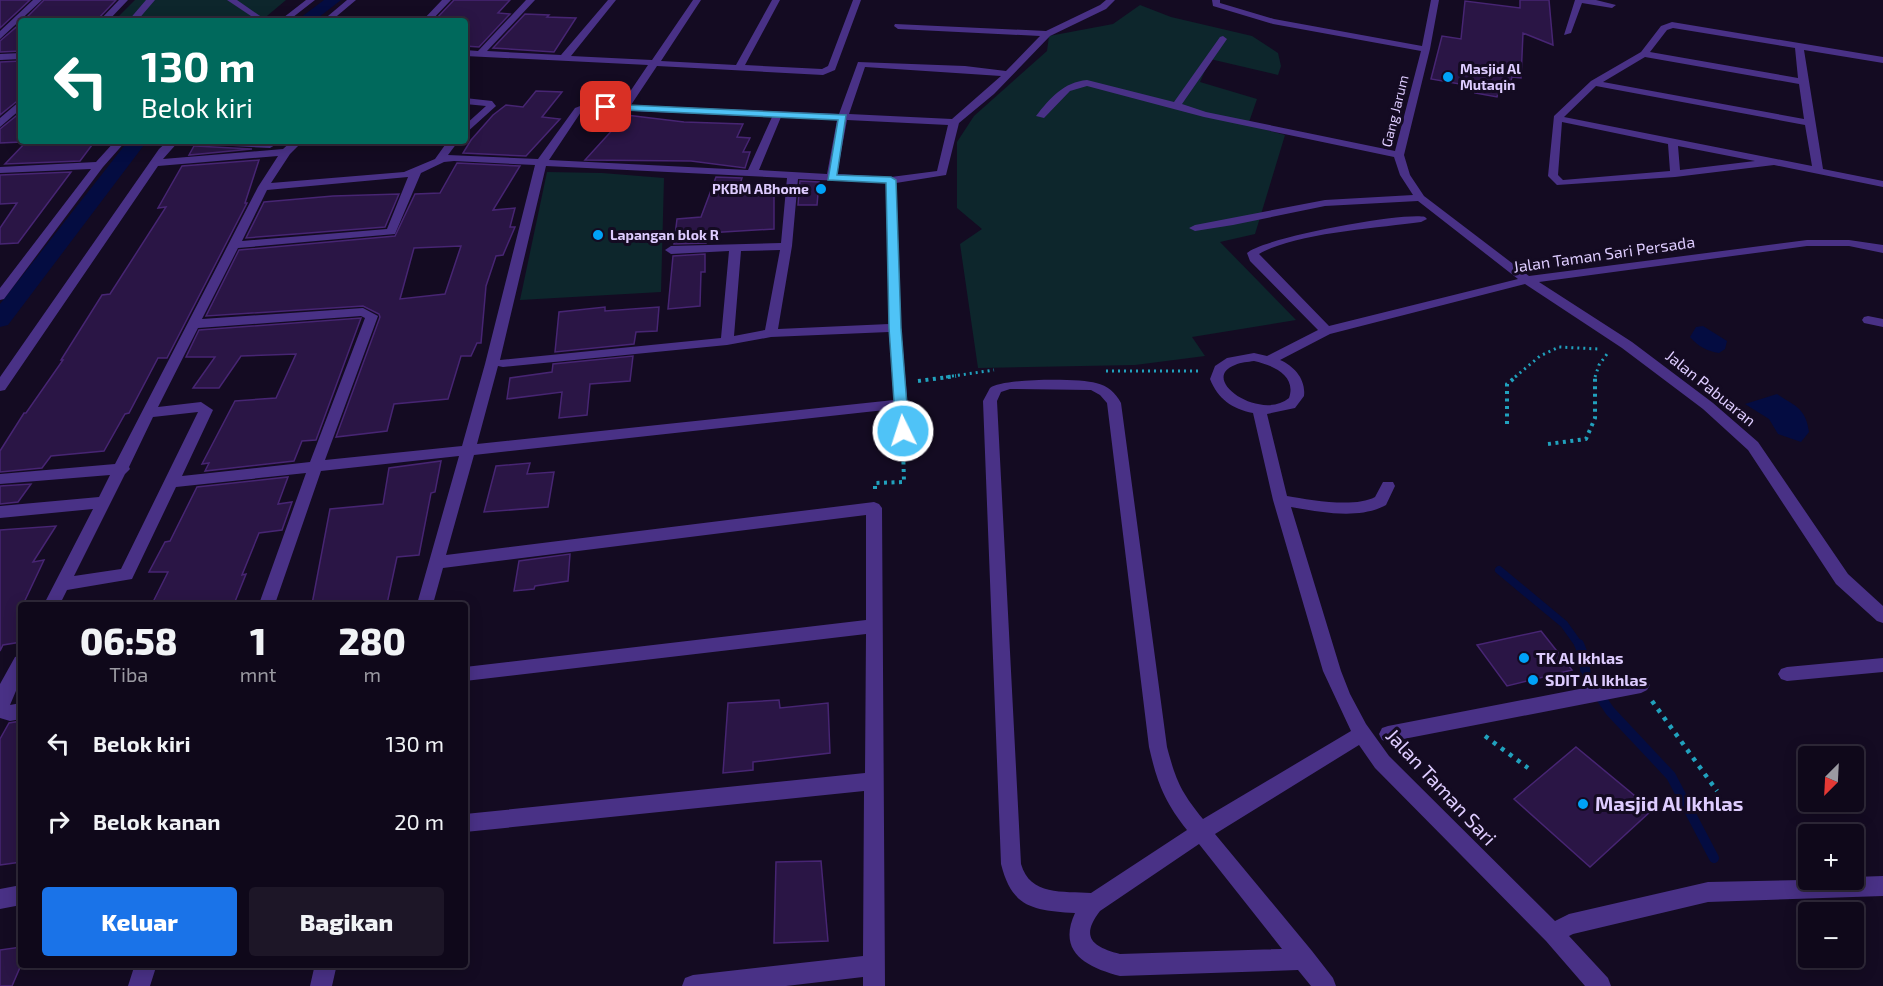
<!DOCTYPE html>
<html lang="id">
<head>
<meta charset="utf-8">
<style>
	:root { --surface:#0f081a; --page:#1d1627; --text:#f1f3f6; --muted:#9b9aa2; --line:#2f2939; --accent:#1a73e8 }
	body { margin:0; font-family:"Exo 2",sans-serif; background:var(--page); color:var(--text); height:100vh; display:flex; flex-direction:column; font-size:22px; white-space:nowrap }
	* { box-sizing:border-box; margin:0 }
	p { font-size:20px; color:var(--muted) }
	.icon { flex:none; width:33px; height:33px; fill:none; stroke:currentColor; stroke-width:2; stroke-linecap:round; stroke-linejoin:round }
	.map { position:relative; flex:1; overflow:hidden }
	.sheet { position:absolute; left:18px; top:602px; width:450px; height:366px; display:flex; flex-direction:column; background:var(--surface); border-radius:6px; box-shadow:0 3px 15px #0003,0 0 0 2px var(--line) }
	.sheet>* { flex:none }
	.hud { position:absolute; left:18px; top:18px; width:450px; height:126px; border-radius:6px; box-shadow:0 3px 15px #0003,0 0 0 2px var(--line); background:#00695c; color:#fff; overflow:hidden }
	.needle { width:39px; rotate:204deg }
	.buttons { position:absolute; left:1798px; top:746px; display:grid; gap:12px }
	.buttons a { display:grid; place-items:center; width:66px; height:66px; border-radius:6px; background:var(--surface); box-shadow:0 3px 15px #0003,0 0 0 2px var(--line); font-size:30px }
	.pin { position:absolute; display:grid; place-items:center; width:51px; height:51px; color:#fff; margin:-26px; border-radius:12px; box-shadow:0 3px 9px #0006 }
	.me { position:absolute; width:66px; margin:-33px; rotate:356deg; stroke-linejoin:round; filter:drop-shadow(0 0 4px #0008) }
	.turn { display:flex; align-items:center; gap:21px; height:126px; padding:0 24px; font-size:27px }
	.turn .icon { width:78px; height:78px; stroke-width:2.5 }
	.turn b { display:block; font-size:42px; line-height:51px }
	.eta { display:flex; justify-content:space-evenly; align-items:center; height:102px; text-align:center }
	.eta b { font-size:36px; font-weight:800; line-height:42px }
	.action { display:flex; gap:12px; margin-top:auto; padding:12px 24px }
	.action a { flex:1; height:69px; border-radius:6px; background:var(--accent); color:#fff; font-size:24px; font-weight:800; line-height:69px; text-align:center }
	.action a+a { background:var(--page); color:var(--text) }
	ul { padding:0; list-style:none }
	li { display:flex; align-items:center; gap:18px; height:78px; padding:0 24px }
	li div { flex:1 }
	li b { display:block; font-size:22px }
	li em { font-style:normal }
	.map>svg:first-child { display:block }
</style>
</head>
<body>
<div class="map">
<svg width="1883" height="986" viewBox="0 0 1883 986">
	<rect width="100%" height="100%" fill="#140b22"/>
	<path fill="#0d262c" d="M135,0H286L261,21H114Z
		M1140,5L1171,17L1252,36L1278,53L1281,66L1278,75L1210,59L1200,82L1257,99L1248,125L1285,135L1255,234L1220,242L1296,320L1192,337L1205,356L1135,365L978,368L960,244L982,229L957,208V142L974,116L1047,51L1049,36L1113,24Z
		M547,172L602,173L664,178L661,292L520,300Z"/>
	<path fill="#040c41" d="M1703,326L1727,341L1725,349L1719,353C1707,351 1699,347 1690,337L1696,327Z
		M1777,394C1795,406 1806,408 1809,432L1801,442L1778,434L1769,419L1745,404Z"/>
	<g fill="none" stroke-linecap="round" stroke-linejoin="round">
		<path stroke="#040c41" stroke-width="8" d="M1499,570L1564,624L1579,645"/>
		<path stroke="#040c41" stroke-width="10" d="M1579,644L1583,654L1586,676L1610,711L1671,776L1714,858"/>
		<path fill="#040c41" fill-rule="evenodd" d="M324,0H341L314,21H296Z
			M128,141H147L8,325L0,327V304Z"/>
	</g>
	<path fill="#2a1545" stroke="#472573" stroke-width="1.5" fill-rule="evenodd" d="M0,0H30L0,28Z
		M44,0H116L96,21H23Z
		M454,0H510L498,13L510,14L479,47L465,46V21H434Z
		M1520,0H1549L1553,45L1523,33L1521,78L1512,77L1508,91L1499,89L1497,97L1475,93L1477,87L1431,79L1442,36L1461,39L1465,1L1520,8Z
		M525,14L549,15L547,17L576,18L554,52L493,48Z
		M21,23V51L0,52V41Z
		M21,61V98L0,115V62Z
		M536,91L562,92L542,117L560,119L526,156L463,153L471,140L493,115L506,105L523,107Z
		M21,112V142L0,143V129Z
		M626,115L684,122L743,124L737,137L750,138L743,152H750L745,168L691,161L585,160Z
		M27,141H95L80,161L5,164Z
		M194,146H195L252,149L189,155Z
		M259,160L245,203H247L167,358H158L129,413L125,414L104,451L51,456L42,468L0,472V451L24,413H26L63,360H61L102,295L110,294L166,207L158,208L182,166Z
		M457,163L520,166L493,210L515,208L510,227H515L503,255L496,256L486,286L481,343H477L471,356H461L448,399L394,404L387,431L336,437L380,317L379,314L363,306L206,316L239,250L395,236L415,194L440,193ZM461,246L445,294L400,299L414,248Z
		M71,172L18,243L0,244V228L17,203L0,204V175Z
		M716,177L742,178L738,190H774V229L707,233L706,243L674,244L677,219L701,217Z
		M800,181L819,182L817,205H798Z
		M399,194L385,227L246,238L264,202L333,196Z
		M705,254V272H701L700,306L668,309L673,256Z
		M605,307V311L659,307L657,331L636,332L634,344L555,352L559,312Z
		M361,318L316,440L302,441L294,461L205,471L209,463L202,464L235,401L276,398L296,354L241,356L219,388H193L215,357H186L199,330Z
		M633,356L630,381L590,384L587,415L559,418L562,392L507,399L510,378L552,372L553,364Z
		M441,461L435,492L431,493L419,555L397,557L387,604H312L330,509L383,504L389,468Z
		M530,463L527,474L554,472L548,507L484,512L496,466Z
		M288,477L278,504L292,502L282,530L259,533L242,575L246,574L234,604H152L168,572H149L165,542L170,541L197,487Z
		M31,484L18,502L0,504V486Z
		M56,526L33,562L44,560L19,613L21,612V642L3,645L0,651V530Z
		M570,554L568,581L535,586L534,589L514,591L519,561Z
		M1541,631L1572,670L1507,686L1477,645Z
		M779,700L780,708L828,703L830,753L753,762V770L723,773L728,703Z
		M21,721V862L0,865V739L9,723Z
		M1576,747L1652,810L1590,867L1514,799Z
		M821,861L828,941L774,943L776,862Z
		M21,947V965L12,986H0V950Z"/>
	<g fill="none" stroke-linecap="round" stroke-linejoin="round">
		<path stroke="#21a1bd" stroke-width="3" stroke-dasharray="2 4" stroke-linecap="butt" d="M1106,371H1201
			M946,377L994,370
			M1515,377L1540,356L1559,347L1598,349
			M1595,377L1599,365L1607,354"/>
		<path stroke="#21a1bd" stroke-width="4" stroke-dasharray="3 4.5" stroke-linecap="butt" d="M918,381L956,376
			M1507,424V384L1517,376
			M1548,444L1586,439L1595,418V376
			M875,489V483L904,482L903,447"/>
		<path stroke="#21a1bd" stroke-width="4.5" stroke-dasharray="4 6" stroke-linecap="butt" d="M1652,701L1717,791
			M1485,736L1528,768"/>
		<path fill="#493186" fill-rule="evenodd" d="M33,0H42L0,39V31Z
			M119,0H128L108,21H99Z
			M146,0H155L137,21H128Z
			M227,0H237L263,18L261,21H252L254,18Z
			M306,0H315L288,21H279Z
			M347,0H356L331,21H322Z
			M442,0H451L431,21H422Z
			M526,0H535L487,51L561,55L608,0H616L571,56L652,60L693,0H701L661,61L736,65L772,0H780L745,65L822,69L828,66L853,0H861L835,70L823,75L657,66L631,105L839,114L858,62L965,66L1006,71L1040,36L898,29L894,26L895,24L1046,31L1100,5L1106,0H1115L1106,9L1050,36L994,94L959,123L946,175L896,183L901,328L910,431L908,434L903,436L896,431L894,409L474,455L446,555L874,502L879,504L882,508L885,986H863V977L786,986H682L685,978L693,975L863,956L864,791L465,832V814L865,773L866,634L465,681V667L866,620V515L443,568L433,604H417L459,456L321,471L275,604H259L306,473L176,487L132,579L67,590L60,604H44L93,509L0,518V506L99,497L110,475L0,484V474L115,464L258,187L278,156L158,166L5,390L0,391V377L159,149L168,141H179L163,159L283,149L292,141H303L290,154L271,183L404,172L435,159L445,145L426,144L421,141H456L457,143L448,155L538,159L575,108L588,103L621,105L648,65L465,56V50L478,51ZM865,67L1001,76L952,119L849,114ZM589,109L772,117L748,170L549,160L581,112ZM781,117L837,120L827,174L759,170ZM847,120L948,125L937,171L891,177L837,174ZM454,161L535,165L485,364L462,446L325,460L378,316L363,308L202,319L238,248L395,234L421,173L444,162ZM546,166L787,178L781,243L671,246L665,250L671,254L729,251L721,338L500,360ZM408,177L387,229L242,241L267,190ZM798,179L886,183L889,324L778,329L792,246ZM780,250L765,330L734,336L741,251ZM361,316L365,318L310,462L182,476L213,410L201,402L158,407L198,328ZM889,332L894,400L477,444L498,366L503,367L727,345L771,337ZM198,412L121,569L74,576L125,474L130,469L129,467L153,417Z
			M1212,0H1220V3L1274,19L1422,46L1431,0H1439L1430,49L1404,155L1410,175L1424,196L1529,276L1807,240H1849L1883,245V253L1849,246H1807L1539,282L1632,342L1713,403L1758,442L1848,574L1883,606V623L1877,621L1836,584L1748,450L1703,409L1622,348L1525,284L1330,334L1280,360C1294,366 1306,379 1304,396L1295,408L1267,414L1287,496C1310,500 1355,508 1375,497L1383,482H1393L1395,486L1386,505C1359,520 1320,512 1291,507L1341,671L1350,694L1366,724L1389,756L1555,921L1569,914L1708,882L1854,879V877L1883,876V896L1708,902L1573,934L1569,936L1608,978L1611,986H1585L1546,941L1375,768L1359,745L1215,834L1312,951L1333,978L1336,986H1311L1298,970L1120,976C1086,967 1057,952 1075,913C1033,910 1012,908 1001,864L983,401L990,388C1002,378 1080,378 1096,383C1108,386 1115,392 1121,403L1167,747C1176,781 1181,792 1203,819L1351,731L1323,671L1273,500L1253,413C1232,409 1218,399 1210,379L1215,366L1227,358L1254,353L1267,356L1318,330L1250,261L1247,253C1262,238 1403,212 1425,217L1427,219L1421,222C1378,228 1295,233 1259,254L1329,326L1518,279L1418,201L1325,206L1233,225L1195,231L1189,228L1195,225L1325,200L1413,195L1400,175L1394,157L1204,117L1087,86L1070,91L1044,118L1036,116C1050,98 1064,82 1087,80L1174,102L1220,37L1223,36L1227,39L1182,104L1206,112L1395,151L1421,51L1273,24L1213,6ZM1254,361C1272,365 1297,375 1289,398C1260,422 1198,379 1235,365C1241,362 1248,362 1254,361ZM1010,389L1091,390L1100,395L1107,403L1149,747C1157,782 1164,801 1187,830L1091,893C1063,891 1030,896 1021,864L997,401L1001,392ZM1199,844L1282,949L1120,954C1092,947 1080,937 1100,911Z
			M1575,0H1596L1616,5L1612,8L1582,3L1571,33L1564,35Z
			M1672,22L1883,57V63L1804,50L1823,169L1883,181V187L1774,165L1675,177L1557,185L1548,176L1554,116L1591,81L1641,52L1661,26ZM1673,28L1795,48L1798,78L1650,52L1667,30ZM1645,57L1799,84L1804,119L1603,82ZM1596,86L1805,125L1812,166L1564,117ZM1562,122L1668,144L1670,171L1563,180L1558,175ZM1678,146L1755,161L1680,170Z
			M21,53V59L0,60V54Z
			M465,98L492,101L496,106L465,134V125L486,106L465,104Z
			M21,100V109L0,127V118Z
			M115,141H126L103,167L4,299L0,300V288L91,169L0,173V167L96,162Z
			M190,141C206,141 265,137 275,145L270,148L195,144Z
			M1868,316L1883,319V327L1864,323L1862,320L1864,317Z
			M21,655V679L10,705L21,703V719L10,721L0,718V684L15,657Z
			M1883,658V672L1787,681L1781,679L1778,674L1781,669L1787,667Z
			M1641,677L1647,680L1650,685L1647,690L1641,693L1388,742L1382,740L1379,734L1382,728L1388,726Z
			M21,885V905L0,909V889Z
			M135,964H157L150,986H128Z
			M315,964H337L332,986H310Z"/>
	</g>
	<path fill="#4fc3f7" stroke="#337fa1" stroke-width="1.5" d="M606,104L846,115L837,175L891,177L896,180L901,328L909,431L907,434H898L896,431L889,328L886,183L828,180L838,120L603,109L601,107Z"/>
	<g fill="#00a2f7" stroke="#140b22" stroke-width="2">
		<circle cx="1448" cy="77" r="6"/>
		<circle cx="821" cy="189" r="6"/>
		<circle cx="598" cy="235" r="6"/>
		<circle cx="1524" cy="658" r="6"/>
		<circle cx="1533" cy="680" r="6"/>
		<circle cx="1583" cy="804" r="6"/>
	</g>
	<g text-anchor="middle" stroke-width="6" stroke-linejoin="round" paint-order="stroke">
		<g font-size="14" font-weight="bold" fill="#deccff" stroke="#140b22" text-anchor="start">
			<text x="1460" y="74">Masjid Al<tspan x="1460" dy="16">Mutaqin</tspan></text>
			<text x="809" y="194" text-anchor="end">PKBM ABhome</text>
			<text x="610" y="240">Lapangan blok R</text>
		</g>
		<g font-size="14" fill="#deccff" stroke="#140b22">
			<text transform="translate(1395 111) rotate(-76)" y="5">Gang Jarum</text>
		</g>
		<g font-size="16" fill="#deccff" stroke="#140b22">
			<text transform="translate(1604 254) rotate(-8)" y="6">Jalan Taman Sari Persada</text>
			<text transform="translate(1711 388) rotate(39)" y="6">Jalan Pabuaran</text>
		</g>
		<g font-size="16" font-weight="bold" fill="#deccff" stroke="#140b22" text-anchor="start">
			<text x="1536" y="664">TK Al Ikhlas</text>
			<text x="1545" y="686">SDIT Al Ikhlas</text>
		</g>
		<g font-size="20" fill="#deccff" stroke="#140b22">
			<text transform="translate(1441 787) rotate(47)" y="7">Jalan Taman Sari</text>
		</g>
		<g font-size="20" font-weight="bold" fill="#deccff" stroke="#140b22" text-anchor="start">
			<text x="1595" y="811">Masjid Al Ikhlas</text>
		</g>
	</g>
</svg>
<div class="buttons">
<a><svg class="needle" viewBox="-14 -14 28 28"><path d="M0-13l5 13h-10z" fill="#e53935"/><path d="M0 13l5-13h-10z" fill="#9b9aa2"/></svg></a>
<a>+</a>
<a>−</a>
</div>
<div class="pin" style="left:606px;top:107px;background:#d93025"><svg class="icon" aria-label="arrive" viewBox="0 0 24 24"><path d="M6 21V4h12l-3 4 3 4H6"/></svg></div>
<svg class="me" style="left:903px;top:431px" viewBox="-20 -20 40 40"><circle r="17" fill="#4fc3f7" stroke="#fff" stroke-width="3"/><path d="M0-11L8 9 0 5-8 9z" fill="#fff"/></svg>
<div class="hud">
<div class="turn"><svg class="icon" aria-label="left" viewBox="0 0 24 24"><path d="M17 20v-9H6M10 6l-5 5 5 5"/></svg><div><b>130 m</b>Belok kiri</div></div>
</div>
<section class="sheet">
<div class="eta">
<div><b>06:58</b><p>Tiba</p></div>
<div><b>1</b><p>mnt</p></div>
<div><b>280</b><p>m</p></div>
</div>
<ul>
<li><svg class="icon" aria-label="left" viewBox="0 0 24 24"><path d="M17 20v-9H6M10 6l-5 5 5 5"/></svg><div><b>Belok kiri</b></div><em>130 m</em></li>
<li><svg class="icon" aria-label="right" viewBox="0 0 24 24"><path d="M7 20v-9h11M14 6l5 5-5 5"/></svg><div><b>Belok kanan</b></div><em>20 m</em></li>
</ul>
<div class="action"><a>Keluar</a><a>Bagikan</a></div>
</section>
</div>
</body>
</html>
